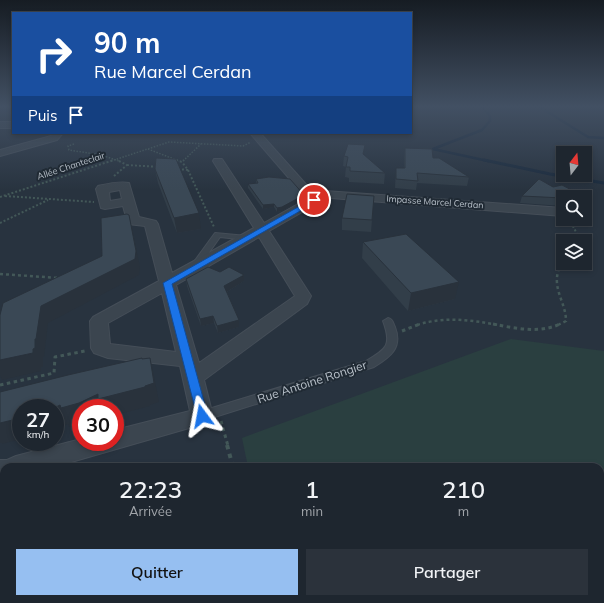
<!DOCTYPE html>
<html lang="fr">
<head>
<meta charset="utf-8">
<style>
	:root { --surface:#1e262f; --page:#2b323b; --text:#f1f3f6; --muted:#a1a5aa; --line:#3c434b; --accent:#96bff1 }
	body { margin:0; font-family:Mulish,sans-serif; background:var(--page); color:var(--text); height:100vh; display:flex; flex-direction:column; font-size:15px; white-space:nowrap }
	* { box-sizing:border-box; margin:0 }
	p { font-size:13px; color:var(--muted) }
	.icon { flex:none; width:22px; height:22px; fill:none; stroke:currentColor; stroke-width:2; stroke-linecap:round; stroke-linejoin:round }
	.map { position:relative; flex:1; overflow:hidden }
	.drawer { position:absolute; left:0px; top:463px; width:604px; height:140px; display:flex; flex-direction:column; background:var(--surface); border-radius:12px 12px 0 0; box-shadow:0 2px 6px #0003,0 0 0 1px var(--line) }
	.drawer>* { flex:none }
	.guide { position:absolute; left:12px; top:12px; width:400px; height:122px; border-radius:0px; box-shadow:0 2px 6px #0003,0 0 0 1px var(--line); background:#1a4fa0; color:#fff; overflow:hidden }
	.needle { width:26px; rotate:16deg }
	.fabs { position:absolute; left:556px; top:146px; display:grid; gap:8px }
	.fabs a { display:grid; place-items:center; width:36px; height:36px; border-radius:0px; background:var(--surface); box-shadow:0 2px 6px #0003,0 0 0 1px var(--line); font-size:20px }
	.speed { position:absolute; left:12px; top:399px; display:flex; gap:8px; font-size:20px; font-weight:700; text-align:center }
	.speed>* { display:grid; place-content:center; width:52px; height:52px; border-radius:50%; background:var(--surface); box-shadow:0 2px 6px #0003,0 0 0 1px var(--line); line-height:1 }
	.speed small { font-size:10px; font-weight:400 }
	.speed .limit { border:6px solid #d22; background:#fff; color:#111 }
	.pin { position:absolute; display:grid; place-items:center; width:34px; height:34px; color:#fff; margin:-17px; border:2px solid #fff; border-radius:50%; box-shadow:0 1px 4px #0007 }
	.me { position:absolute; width:44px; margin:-22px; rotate:347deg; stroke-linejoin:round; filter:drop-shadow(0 0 3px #0008) }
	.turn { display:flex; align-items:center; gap:14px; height:84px; padding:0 16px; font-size:18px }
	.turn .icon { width:52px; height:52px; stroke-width:2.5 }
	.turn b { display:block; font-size:28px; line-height:34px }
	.then { display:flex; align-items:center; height:38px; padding:0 16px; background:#0003; gap:8px; font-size:15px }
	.eta { display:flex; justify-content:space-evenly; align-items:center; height:68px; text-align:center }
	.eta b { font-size:24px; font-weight:600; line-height:28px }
	.button { display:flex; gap:8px; margin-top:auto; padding:8px 16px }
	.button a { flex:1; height:46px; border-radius:0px; background:var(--accent); color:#111; font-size:16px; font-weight:600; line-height:46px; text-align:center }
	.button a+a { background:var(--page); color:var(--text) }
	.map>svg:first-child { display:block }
</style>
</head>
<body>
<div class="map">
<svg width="604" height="603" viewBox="0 0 604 603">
	<rect width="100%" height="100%" fill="#28333f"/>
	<path fill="#2a3f40" d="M511,339L604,351V603H244L245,599H600V467H248L242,438Z
		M0,505H4V599H78L76,603H0Z"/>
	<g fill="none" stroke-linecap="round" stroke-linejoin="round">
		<path stroke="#1b2b3d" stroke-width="2.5" d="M482,106L490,116V121L482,130L433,149L488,161
			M538,106L588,137L604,138"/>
		<path stroke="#1b2b3d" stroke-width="3" d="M484,160L550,174L604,183"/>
		<g stroke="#454e58" stroke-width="2">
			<path id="service" d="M215,233L247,236L251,238L247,240L220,237L198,268H192L191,266Z
				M388,318C393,319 393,323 395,327C403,348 390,357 374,367L202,421L198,419L196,416L198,413L202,411L366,361C387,349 392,345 383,321Z"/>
		</g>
		<g stroke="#454e58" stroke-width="2">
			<path id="minor" d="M0,122H13V128H0Z
				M53,133H63L57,140L0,156V150L51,136Z
				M250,133H260L311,190L563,208V216L318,197L320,200L318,203L269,231L311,296L307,304L204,380L213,416L210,422L54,467H4V481L0,482V460H7L16,456L81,439V442H115V430L190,411L180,366L108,358L94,353L91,348L90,321L93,317L159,281L145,226L128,224L123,206L105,209L101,208L96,189L98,186C107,184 120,181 129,183L139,217L156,221L158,224L172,273L254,228L213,161L214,159H222L264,223L307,199ZM120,190L122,199L110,201L109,192ZM259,237L295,296L199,363L176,285ZM162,293L176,352L110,344L108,323Z"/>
		</g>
		<path stroke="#435858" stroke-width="1.5" stroke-dasharray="1.5 1.5" stroke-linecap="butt" d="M74,144L68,146L69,150L101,155L119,161
			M148,149L179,161
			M111,161L169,142L243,146L251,142
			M183,161L201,144"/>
		<path stroke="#435858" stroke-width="2" stroke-dasharray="2 2" stroke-linecap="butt" d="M176,160L182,162L184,160
			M127,165L159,167
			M178,169L188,170L182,162
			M188,170L214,227
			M114,176L127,165L117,160
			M5,196L94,202
			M0,197L114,160
			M569,219L576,232
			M0,223L48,200"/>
		<path stroke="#435858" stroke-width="2.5" stroke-dasharray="3 3" stroke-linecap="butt" d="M575,241L578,237L576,231
			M0,274L59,278
			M417,325C445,316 470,320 499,325
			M558,325L566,321C566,307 558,296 557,283C556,274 560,266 563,258"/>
		<path stroke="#435858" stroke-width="3" stroke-dasharray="3.5 3.5" stroke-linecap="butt" d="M493,324C514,328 539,334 560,324
			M402,331L420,324
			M0,385L54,373L55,357L85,351
			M221,421L228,446"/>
		<path stroke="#435858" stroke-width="4" stroke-dasharray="4.5 4.5" stroke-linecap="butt" d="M227,445L233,467
			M223,603L224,599"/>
		<use href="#service" fill="#3b454f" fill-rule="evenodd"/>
		<use href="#minor" fill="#3b454f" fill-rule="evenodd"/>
	</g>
	<path fill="#323e49" d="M405,148L469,177L467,186L417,183L416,190L395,188L396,168H404V156Z
		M364,155L385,173L384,184L349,182V178L345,177L346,167L343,166L344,156Z
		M155,169L201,229L177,233L158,183Z
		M256,179L304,195V199L282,211L277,212L274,207L263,209L248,188V184L256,183Z
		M374,196L371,232L342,230V218Z
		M522,196L563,197V206L520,203Z
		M363,242L455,299L408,311L362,258Z
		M220,272L244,275V281L227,292L239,320V327L218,333L214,323L201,326L187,286L186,279Z"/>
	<path fill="#29323c" d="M304,195V199L282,211L277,212V208Z
		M581,195V197H571Z
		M274,204V207L263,209V205Z
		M199,213L201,229L177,233L174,218Z
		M129,215L140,267L139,275L48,323L44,357H43V367H41V371L2,380L0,375V360L41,306L135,259Z
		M244,275V281L225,293L224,286Z
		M459,282L455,299L408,311L411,293Z
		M213,316L214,323L201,326L200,319Z
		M239,320V327L218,333L217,326Z
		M150,358L154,376L159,402L150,405V406L115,415V408H81V423L69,427L68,424L55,430V408H54Z
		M21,418V439L2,444V443H0V423Z"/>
	<path fill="#3a4855" stroke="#29323c" d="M348,144L365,145L363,154L385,173L350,171V167H346L348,157L344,156Z
		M405,148L432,149L433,158H439L469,177L417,173L418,181L396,179V168H405Z
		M156,158L176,159L199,213L174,218L155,169Z
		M269,177L290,179L304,195L282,207L277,208L274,204L263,205L248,184L258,183L256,179Z
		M539,179L553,187L562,185L581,195L571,197H563V198L522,196Z
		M347,194L374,196L372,220L342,218Z
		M127,214L129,215L136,251L135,259L41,306L36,339H35V348L33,349V353L0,360V315L3,303L102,256L101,218Z
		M406,234L459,282L411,293L363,242Z
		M208,267L220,272L229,267L244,275L224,286L239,320L217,326L213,316L200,319L186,279Z
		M142,358V359L150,358L154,383L145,386V387L98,399V394L79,403L61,408L60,405L54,408H21V418L0,423V392L68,375Z"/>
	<linearGradient id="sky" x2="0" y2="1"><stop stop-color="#161c23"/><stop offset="0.56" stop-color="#425063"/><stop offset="1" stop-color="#425063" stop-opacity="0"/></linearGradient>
	<rect width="604" height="190" fill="url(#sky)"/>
	<path fill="#1a73e8" stroke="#114b97" d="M314,198L316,199V202L172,284L208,416L206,420L202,421L198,420L163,283Z"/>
	<g text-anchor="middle" stroke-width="4" stroke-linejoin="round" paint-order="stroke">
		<g font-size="9" fill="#b8c0c9" stroke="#202a34">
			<text transform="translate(71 166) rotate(-18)" y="3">Allée Chanteclair</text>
			<text transform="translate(435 202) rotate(4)" y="3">Impasse Marcel Cerdan</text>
		</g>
		<g font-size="12" fill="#b8c0c9" stroke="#202a34">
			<text transform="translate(312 382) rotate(-18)" y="4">Rue Antoine Rongier</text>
		</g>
	</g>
</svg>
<div class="fabs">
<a><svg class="needle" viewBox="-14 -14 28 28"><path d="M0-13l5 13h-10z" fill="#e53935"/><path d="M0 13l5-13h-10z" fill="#a1a5aa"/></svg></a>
<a><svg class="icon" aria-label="search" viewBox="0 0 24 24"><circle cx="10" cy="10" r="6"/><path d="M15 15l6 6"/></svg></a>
<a><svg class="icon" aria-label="layers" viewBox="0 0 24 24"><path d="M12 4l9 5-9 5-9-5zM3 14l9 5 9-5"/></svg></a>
</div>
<div class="speed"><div>27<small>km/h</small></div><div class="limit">30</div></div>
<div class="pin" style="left:314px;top:200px;background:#d93025"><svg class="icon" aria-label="arrive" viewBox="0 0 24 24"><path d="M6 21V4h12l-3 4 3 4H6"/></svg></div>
<svg class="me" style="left:202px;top:416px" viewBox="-20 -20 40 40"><path d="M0-17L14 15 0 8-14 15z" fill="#1a73e8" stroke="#fff" stroke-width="4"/></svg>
<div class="guide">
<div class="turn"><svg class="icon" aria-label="right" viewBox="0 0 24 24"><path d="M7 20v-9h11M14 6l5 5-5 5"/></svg><div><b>90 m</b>Rue Marcel Cerdan</div></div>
<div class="then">Puis<svg class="icon" aria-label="arrive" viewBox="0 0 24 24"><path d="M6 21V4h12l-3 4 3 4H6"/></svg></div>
</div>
<section class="drawer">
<div class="eta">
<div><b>22:23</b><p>Arrivée</p></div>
<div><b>1</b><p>min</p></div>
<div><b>210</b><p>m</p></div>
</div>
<div class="button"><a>Quitter</a><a>Partager</a></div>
</section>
</div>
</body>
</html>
